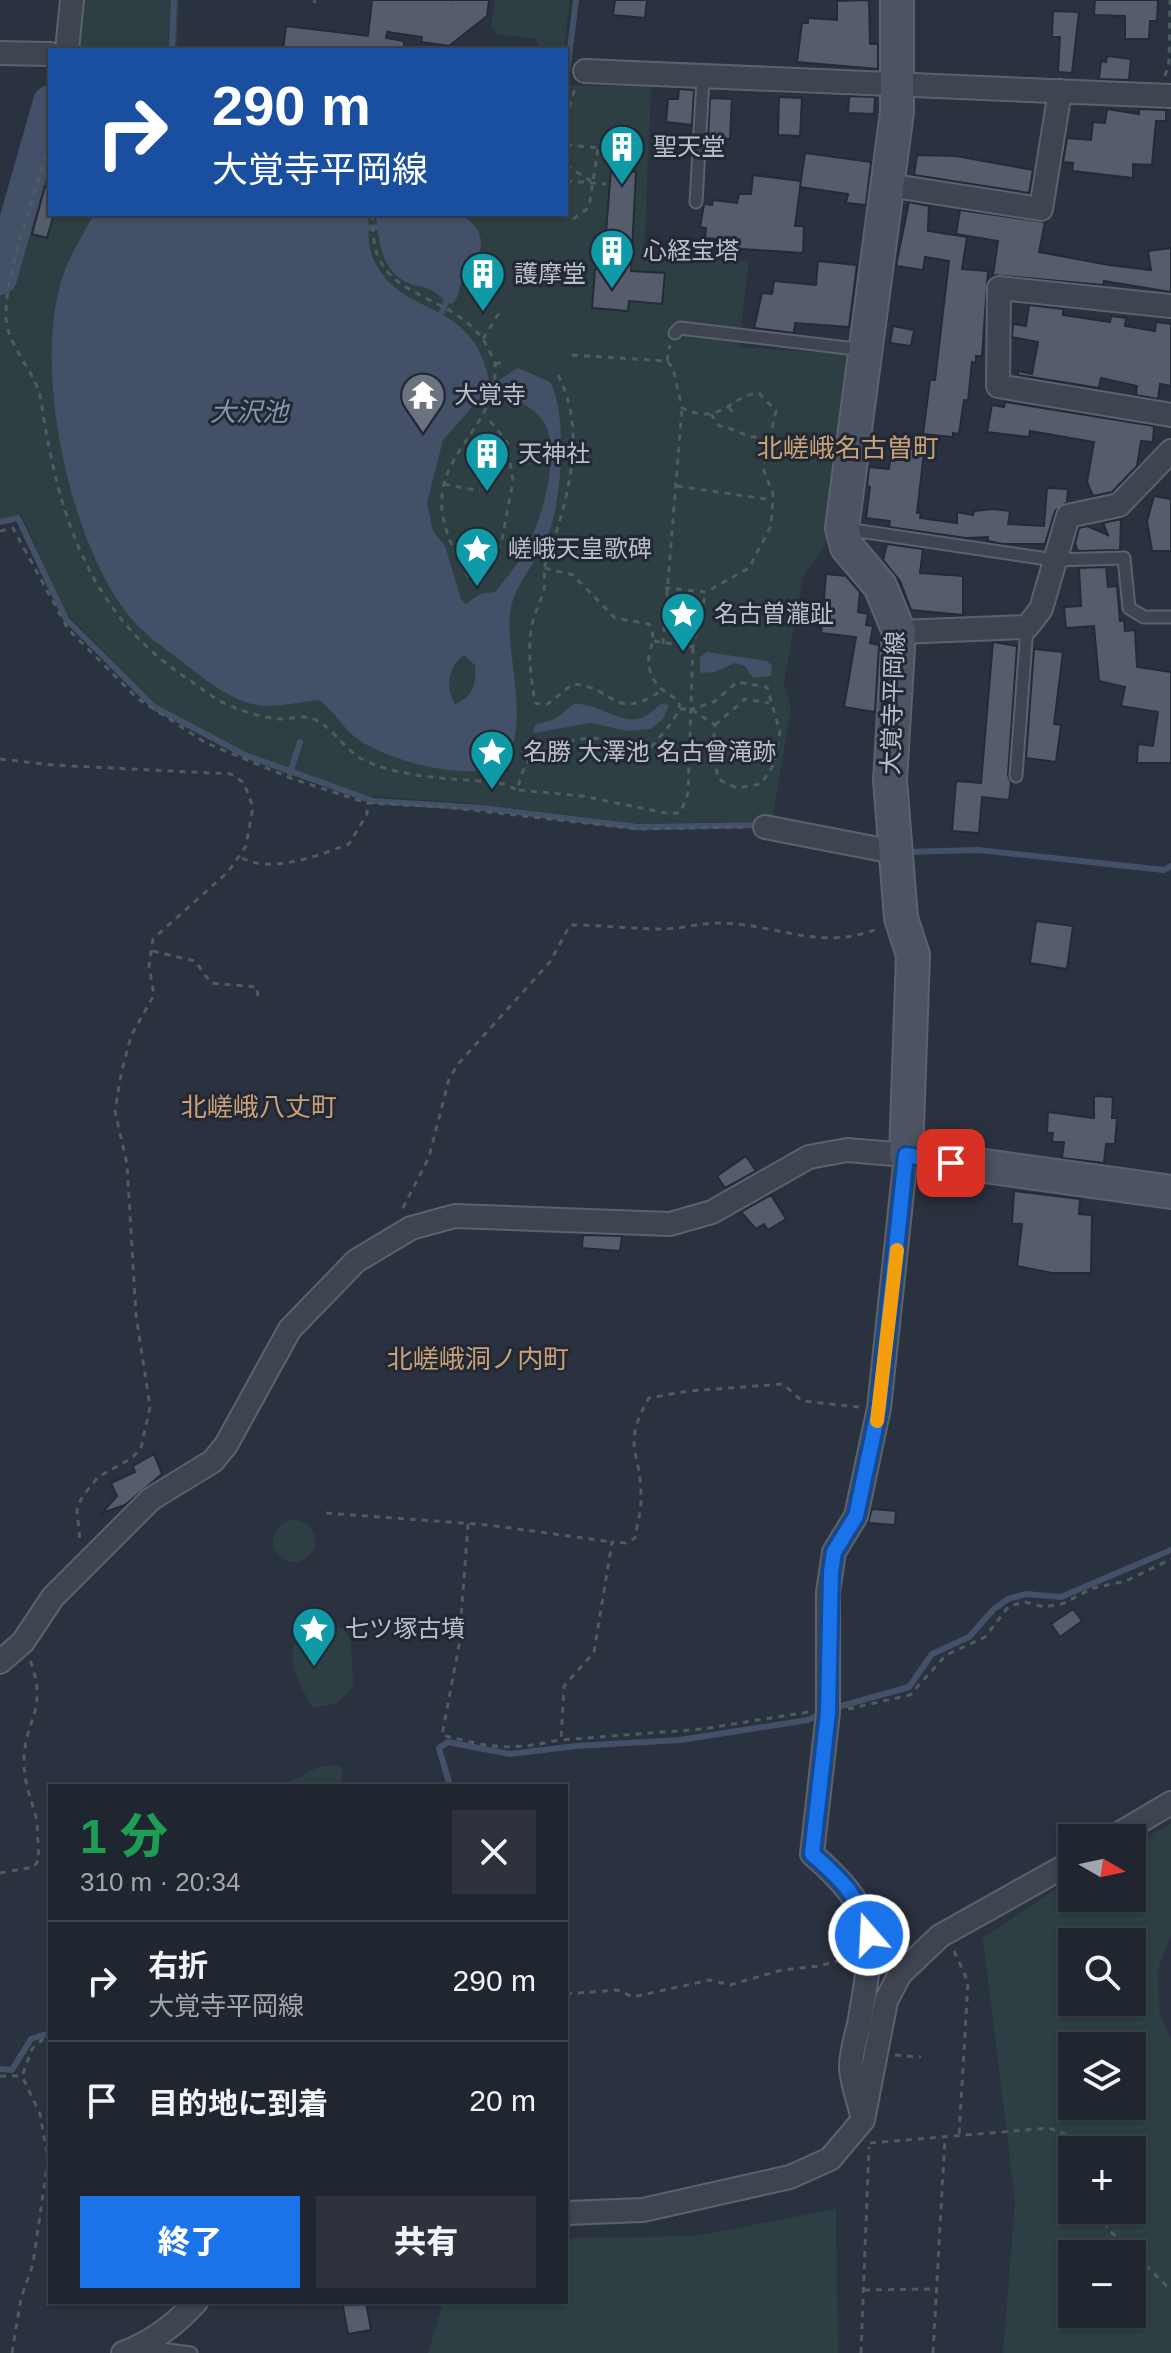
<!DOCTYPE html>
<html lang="ja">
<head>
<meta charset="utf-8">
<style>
	:root { --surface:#202630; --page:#2d323c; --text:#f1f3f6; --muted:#a2a5ab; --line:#3d434c; --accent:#1a73e8 }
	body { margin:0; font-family:Helvetica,"Noto Sans JP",sans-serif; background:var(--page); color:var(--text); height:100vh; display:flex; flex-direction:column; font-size:30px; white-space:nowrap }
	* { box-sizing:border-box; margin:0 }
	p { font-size:26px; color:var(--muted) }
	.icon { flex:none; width:44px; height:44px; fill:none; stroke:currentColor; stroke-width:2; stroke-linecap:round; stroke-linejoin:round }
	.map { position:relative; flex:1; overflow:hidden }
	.sheet { position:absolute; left:48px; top:1784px; width:520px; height:520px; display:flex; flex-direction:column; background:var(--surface); border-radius:0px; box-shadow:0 2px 6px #0004,0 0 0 2px var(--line) }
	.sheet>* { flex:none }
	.guide { position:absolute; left:48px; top:48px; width:520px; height:168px; border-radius:0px; box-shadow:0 2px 6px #0004,0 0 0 2px var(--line); background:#1a4fa0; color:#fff; overflow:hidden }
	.needle { width:52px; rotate:99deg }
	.controls { position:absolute; left:1058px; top:1824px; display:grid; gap:16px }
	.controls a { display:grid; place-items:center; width:88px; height:88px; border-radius:0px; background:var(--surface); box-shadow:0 2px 6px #0004,0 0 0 2px var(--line); font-size:40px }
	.pin { position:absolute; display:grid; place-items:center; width:68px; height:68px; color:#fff; margin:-34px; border-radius:16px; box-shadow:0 4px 12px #0006 }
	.me { position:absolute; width:88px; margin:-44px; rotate:341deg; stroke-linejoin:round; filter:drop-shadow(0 0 6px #0008) }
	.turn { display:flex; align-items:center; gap:28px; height:168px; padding:0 32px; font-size:36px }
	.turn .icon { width:104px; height:104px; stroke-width:2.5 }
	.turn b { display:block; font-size:56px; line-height:68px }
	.round { display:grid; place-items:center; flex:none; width:84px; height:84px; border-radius:0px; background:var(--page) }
	.overview { display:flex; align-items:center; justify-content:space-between; height:136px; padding:0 32px }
	h1 { font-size:48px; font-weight:800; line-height:60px; color:#1e9e55 }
	.primary-button { display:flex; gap:16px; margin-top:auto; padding:16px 32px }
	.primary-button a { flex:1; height:92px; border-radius:0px; background:var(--accent); color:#fff; font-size:32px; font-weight:800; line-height:92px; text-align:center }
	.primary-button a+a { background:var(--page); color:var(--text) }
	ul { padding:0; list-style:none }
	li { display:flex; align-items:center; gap:24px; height:120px; padding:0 32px; border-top:2px solid var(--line) }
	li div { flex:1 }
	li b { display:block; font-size:30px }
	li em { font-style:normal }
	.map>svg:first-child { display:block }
</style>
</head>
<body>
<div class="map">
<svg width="1171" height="2353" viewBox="0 0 1171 2353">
	<rect width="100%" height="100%" fill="#2a3240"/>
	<path fill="#2d3f42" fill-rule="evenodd" d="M81,0H179L177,50H75Z
		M495,0H570L564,50H540L536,39L497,34L491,26Z
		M566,85L651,87L644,258L749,261L739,347L847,354L827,542L803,577L784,683L791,709L772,821L641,824L479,804L368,796L259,760L155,705L66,613L21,515L0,519V293L50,119V214H566Z
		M273 1541a21 21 0 1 1 42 0a21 21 0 1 1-42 0Z
		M315,1622L344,1629L351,1642L353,1686L338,1703L313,1708C295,1678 276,1643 315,1622Z
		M330,1765L342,1767V1786H282L316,1768Z
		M1171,1823V1935L1157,1972L1160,2016L1171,2040V2353H1003L1015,2201L983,1938L1072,1879V1898H1132V1845ZM1072,1942H1132V2002H1072ZM1072,2046H1132V2106H1072ZM1072,2150H1132V2210H1072ZM1072,2254H1132V2314H1072Z
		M836,2209L838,2353H428L444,2302H566V2238L695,2236Z"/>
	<path fill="#445068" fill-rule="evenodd" d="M94,214H368C369,228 367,245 373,258C398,319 473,296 489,380H499L518,368L550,382C568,414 562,504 547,538C536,563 513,586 510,614C505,655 535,738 498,767C462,780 390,761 359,740C343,729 334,710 319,700C296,702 275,709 252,704C227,698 200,676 180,660C161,646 140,631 126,612C69,537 33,370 62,279C69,256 83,235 94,214ZM487,390C505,393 536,407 545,424C561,455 541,523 525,551C517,566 505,579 495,592L480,594L466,604L461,599L445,546L433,531L427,503L443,440ZM464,655L475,665C477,682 473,698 455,704C445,688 448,667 464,655Z
		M376,214H461C494,237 480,255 462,281C457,289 461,296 452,304C442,300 439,294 431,290C424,286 414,286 406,282C381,269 378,239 376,214Z
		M707,652L767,661L772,666L771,676L753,678L745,666L735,663L714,672L700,673V657Z
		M574,704C598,702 621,725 641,718C649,716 654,708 662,704L669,705L663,719L650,729L627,731L591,723L533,733L535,725L555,719Z"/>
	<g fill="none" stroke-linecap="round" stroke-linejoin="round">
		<path stroke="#445068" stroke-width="6" d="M172,50L174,0
			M566,81L576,0
			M369,228L377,227
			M442,312L446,302
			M0,522L18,518L66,619L154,707L245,755L373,801L483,808L639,827L763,825
			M290,773L300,742
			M904,852L978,850L1164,870L1171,866
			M834,1708L909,1687L932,1654L969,1637L994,1609L1008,1599L1026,1594L1061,1597L1171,1550
			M450,1786L439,1748L448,1742L510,1754L576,1746L680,1740L808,1720L821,1714
			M0,2069L12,2070L31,2039L50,2033"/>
		<path stroke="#445068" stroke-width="34" d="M0,278L50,102"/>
	</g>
	<path fill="#555d6d" stroke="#242b37" stroke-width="2" d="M372,0H489L487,16L449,46L421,42L422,37L387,32L386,38L404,41V50H283L286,26L368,36Z
		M615,0H647L645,18L613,15Z
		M869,0L870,44H878V69L797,62L802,23H808V18L837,20V1Z
		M1095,0H1158L1157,21H1150L1149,39H1125V16L1094,15Z
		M1053,11L1079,12L1072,73L1058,72L1060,37H1052Z
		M1107,56L1131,59L1129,80L1099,79L1101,61L1106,62Z
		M679,89L694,90L692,125L666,122L668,99H678Z
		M849,96L875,97L874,114L848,113Z
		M779,97L802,98L800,136L778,135Z
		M710,98L732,99L730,139L708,138Z
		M1107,109L1139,114V109L1166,110V121H1156L1152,165L1133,164V178L1072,171L1073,163L1063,162L1067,138L1091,140L1093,122L1105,123Z
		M805,153L871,162L866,205L846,203L848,194L800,187Z
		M917,155L956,156L1033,170L1029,193L914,175Z
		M611,170L636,172L631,271L665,273L662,304L629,301L628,311L592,308L595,269H603Z
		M753,175L801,181L795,226H804L803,253L727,248L728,240L705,238L706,228L700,227L704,204L712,205L713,200L737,203L739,194H751Z
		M45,186H50V214H54L47,238L32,234Z
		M909,202L929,206L928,231L967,237L962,269L988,271L982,356H976V363L972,362L968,401L964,400L959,434L953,433V437L923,434L930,380H935L949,261L925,257L923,270L896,266Z
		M960,210L1045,222L1039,252L1109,265L1151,270L1148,251L1171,248V292L1104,281L1103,285L993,275L998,241L956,234Z
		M818,261L857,265L849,327L795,323L794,333L754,328L762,293L772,294L774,281L816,285Z
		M1029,305L1063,309V315L1110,322L1111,316L1126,318L1125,326L1155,331L1156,322L1171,324V386L1160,384L1158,399L1136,395L1137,386L1101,378L1099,388L1018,375V371L1032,374L1038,342L1012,337L1013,324L1026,326Z
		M893,326L914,330L911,346L890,343Z
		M1005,402L1154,426L1153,442L1141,441L1137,466L1112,492L1093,496L1087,482L1094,442L1030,431L1029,437L987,432L992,405L1004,407Z
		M893,441L925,443L917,513H921L920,518L957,523V512L973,515L974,511L993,509L1010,511L1008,524L1044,526L1047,488L1068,489L1067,502L1055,511L1045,544H1003L988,541V537L966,538L889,527L890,521L866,518L870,487L867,486L869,467L889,469Z
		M1154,496L1171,499V551H1152L1147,521Z
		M1121,519L1120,550L1078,551L1075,544L1079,528L1087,526L1108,535L1103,523Z
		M887,544L923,549L920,573L963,576V615L911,610L900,581L883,560Z
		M1106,567L1108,587L1117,586L1120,621L1124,620L1125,631L1135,630L1137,667L1171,672V763H1137L1138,744L1153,746L1158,712L1121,706L1125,687L1099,681L1094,626L1066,628L1064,607L1081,606L1079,568Z
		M826,574L846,576L860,592L858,612L868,614L866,625L873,626L870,643L879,645L875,712L844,707L856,637L821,633Z
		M993,642L1017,646L1008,775L1011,783L1009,800L982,797L979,833L952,831L956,781L981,783Z
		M1034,649L1063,652L1054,724L1061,725L1056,762L1026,758Z
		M1036,921L1073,926L1067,969L1030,963Z
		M1094,1096L1113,1097L1112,1118H1117L1115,1144H1106L1104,1163L1062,1158L1064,1142H1052L1053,1133H1047L1048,1112L1094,1118Z
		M746,1156L756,1171L725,1188L717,1176Z
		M1014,1191L1080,1199L1079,1214L1092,1215L1091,1273H1052L1017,1266L1022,1224H1012Z
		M771,1195L786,1219L768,1230L764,1224L756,1229L741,1212Z
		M583,1235L622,1236L620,1251L582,1248Z
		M154,1454L162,1474L125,1505L102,1513L117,1496L111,1483L135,1472L133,1466Z
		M872,1509L896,1511L895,1525L868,1523Z
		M1073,1609L1082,1621L1060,1637L1051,1624Z
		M342,2302H366L371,2330L348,2334Z"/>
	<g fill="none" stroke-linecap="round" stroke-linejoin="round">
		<g stroke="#5b626d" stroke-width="15">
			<path id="service" d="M696,202L703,79
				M675,333L680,328L864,350
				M846,529L1054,560L1124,558L1129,608L1144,617H1171
				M1016,776L1027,627
				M145,2347L191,2353"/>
		</g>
		<g stroke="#5b626d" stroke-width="26">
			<path id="minor" d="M67,50L72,0
				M0,53L50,54
				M585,71L1171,96
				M888,185L1041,209L1060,91
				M1171,306L999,288L998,386L1171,415
				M899,632L1027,627L1041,609L1068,516L1119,505L1171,451
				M765,827L894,852
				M0,1662L23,1642L53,1597L151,1499L213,1461L226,1445L290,1329L356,1261L411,1228L455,1216L670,1224L712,1212L809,1157L847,1150L906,1155L879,1408L856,1516L834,1552L828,1592V1713L812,1854C881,1914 874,1938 859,2024C856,2037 851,2053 851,2066C851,2083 860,2103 863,2120
				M1112,1838L1171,1803
				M566,2213L643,2210L790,2177L830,2159L863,2120L886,2001L900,1974L940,1936L1072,1862
				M123,2353C151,2343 176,2324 196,2302"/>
		</g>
		<g stroke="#5b626d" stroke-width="36">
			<path id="secondary" d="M897,0V112L842,528L847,547L880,586L899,632L890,780L901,918L913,955L906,1155L1171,1192"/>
		</g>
		<path stroke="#4c5c5f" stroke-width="3" stroke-dasharray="6 6" stroke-linecap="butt" d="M314,3L315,0
			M449,3H454
			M1165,76L1169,63L1170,0
			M566,119L575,88
			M50,143C37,188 6,269 6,313C5,346 36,370 41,401C58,513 88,614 188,679C201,688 214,699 228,705C245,712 263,718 281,719C291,719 301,715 311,718C331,724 343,749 362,759C407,781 456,777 504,784L517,790C520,780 522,769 529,761C543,744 582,736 602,739C625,742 621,752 651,747C711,680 659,713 649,667C646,651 659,640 649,624L615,618L573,575L544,568
			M566,145L612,149
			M566,165L591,181
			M566,181L606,184
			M372,214C374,227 372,244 378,256C397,302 461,297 488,348C490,353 495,360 495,365C499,432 423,456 446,529C451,546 461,563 469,579L501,545L513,481L507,442L486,416
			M573,219L587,209L590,201L598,148
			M483,339L499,313
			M572,355L667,361L673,368L682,408C722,427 730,395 759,393L776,411L763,468L773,494L771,526L749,568L706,592L665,588
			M667,361L670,345
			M495,364L505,362
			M558,375C589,434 566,506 545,565C543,572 546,581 544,589C541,601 535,612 532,624C527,649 531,678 535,703L546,705L573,684C617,687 612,724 664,689
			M729,407L736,417
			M711,414L719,426C739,428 749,443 768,435
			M444,484L480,491
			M677,486L772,500
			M0,531L13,528L68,629L137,698L206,743L293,779L367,803L445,807L638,829L746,827
			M654,641L693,647L706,592
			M663,644L682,408
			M680,709H691L715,725L713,748L718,779L737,788L761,784L774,764L780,732L767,687L737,682L714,702L692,709
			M715,725L745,699L769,703
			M0,759L53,765L231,774L244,783L253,807L246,846L228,872L153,939L149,966L154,995L131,1036L121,1074L115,1111L127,1164L136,1315L150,1407L141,1448L132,1458L98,1477L82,1497L77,1510L80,1542
			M519,790L582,796L671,814L681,812L688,793L693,647
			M242,858C272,874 320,855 349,844L367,814V803
			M153,951L195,961L211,983L257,987L258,998
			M403,1208L429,1157L449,1079L458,1064L550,962L570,925C601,925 632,929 662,929C682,929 703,922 723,923C779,925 824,952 879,928
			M326,1513L489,1525L612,1542
			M468,1524L459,1645L442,1735C494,1748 506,1751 559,1740
			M848,1709L910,1695L946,1655L985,1637L1009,1606L1025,1602L1044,1607L1062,1604L1093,1588L1126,1581L1171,1559
			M808,1712L702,1729L561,1740L564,1686L594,1652L612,1542L626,1543L635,1538C637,1524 642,1509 641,1495C641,1450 621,1446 649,1398L689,1391L783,1384L802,1401L859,1407
			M0,1873L34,1867L39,1859C37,1844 39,1824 34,1810C29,1793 24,1781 24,1762C24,1719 49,1711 30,1660
			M954,1951L968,1982L959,2136
			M566,1994L618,1990L633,1997L710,1980L730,1985L782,1970L819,1966L848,1958
			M895,2055L921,2057
			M0,2076H22
			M870,2143L1049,2128L1082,2141L1085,2150
			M1103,2210L1107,2228L1171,2290
			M864,2290L937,2289
			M12,2353L21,2298L33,2264L48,2159L40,2114L22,2076L32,2049L43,2039H50
			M861,2353L869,2147
			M933,2353L945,2137"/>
		<use href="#service" stroke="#3e4450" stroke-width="11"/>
		<use href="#minor" stroke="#3e4450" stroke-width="22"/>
		<use href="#secondary" stroke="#4c5362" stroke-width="32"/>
	</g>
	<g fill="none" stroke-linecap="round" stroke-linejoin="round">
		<g stroke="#114b97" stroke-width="20">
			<path id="route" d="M869,1935C860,1897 841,1879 812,1854L828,1713L831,1572L834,1552L856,1516L879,1408L906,1155L951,1163"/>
		</g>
		<use href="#route" stroke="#1a73e8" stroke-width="14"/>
		<path stroke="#f59e0b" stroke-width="14" d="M877,1421L897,1250"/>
	</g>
	<defs>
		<g id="building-pin" transform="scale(2.3)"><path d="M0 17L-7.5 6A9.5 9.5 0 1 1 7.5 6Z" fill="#0f9aa8" stroke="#222935"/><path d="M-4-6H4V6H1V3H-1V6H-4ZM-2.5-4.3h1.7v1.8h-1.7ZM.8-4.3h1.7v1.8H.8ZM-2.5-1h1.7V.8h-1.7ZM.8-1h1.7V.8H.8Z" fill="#fff"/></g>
		<g id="temple-pin" transform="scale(2.3)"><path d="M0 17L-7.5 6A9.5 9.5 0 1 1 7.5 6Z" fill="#6b7280" stroke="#222935"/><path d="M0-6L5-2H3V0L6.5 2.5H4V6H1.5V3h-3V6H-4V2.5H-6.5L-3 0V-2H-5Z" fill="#fff"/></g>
		<g id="sight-pin" transform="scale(2.3)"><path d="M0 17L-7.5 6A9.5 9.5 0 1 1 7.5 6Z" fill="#0f9aa8" stroke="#222935"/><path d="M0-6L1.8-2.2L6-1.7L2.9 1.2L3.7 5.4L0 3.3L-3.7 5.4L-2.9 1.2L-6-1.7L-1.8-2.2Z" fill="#fff"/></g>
	</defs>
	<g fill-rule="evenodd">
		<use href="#building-pin" x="622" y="147"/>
		<use href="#building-pin" x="612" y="251"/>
		<use href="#building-pin" x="483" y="274"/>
		<use href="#temple-pin" x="423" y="395"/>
		<use href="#building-pin" x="487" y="454"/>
		<use href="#sight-pin" x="477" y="549"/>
		<use href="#sight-pin" x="683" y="614"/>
		<use href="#sight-pin" x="492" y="752"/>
		<use href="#sight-pin" x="314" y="1629"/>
	</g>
	<g text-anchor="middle" stroke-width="6" stroke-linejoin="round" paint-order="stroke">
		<g font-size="24" fill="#babfca" stroke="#222935" text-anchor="start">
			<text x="653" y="155">聖天堂</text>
			<text x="643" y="259">心経宝塔</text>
			<text x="514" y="282">護摩堂</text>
			<text x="454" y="403">大覚寺</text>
			<text x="518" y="462">天神社</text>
			<text x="508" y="557">嵯峨天皇歌碑</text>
			<text x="714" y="622">名古曽瀧趾</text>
			<text x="523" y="760">名勝 大澤池 名古曾滝跡</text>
			<text x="345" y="1637">七ツ塚古墳</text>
		</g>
		<g font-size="24" fill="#babfca" stroke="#222935">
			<text transform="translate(893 703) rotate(-88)" y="8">大覚寺平岡線</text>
		</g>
		<g font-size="26" font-style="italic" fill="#8694ad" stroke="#222935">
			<text x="249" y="421">大沢池</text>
		</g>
		<g font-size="26" fill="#caa075" stroke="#222935">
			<text x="848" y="457">北嵯峨名古曽町</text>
			<text x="259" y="1116">北嵯峨八丈町</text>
			<text x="478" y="1368">北嵯峨洞ノ内町</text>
		</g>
	</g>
</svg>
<div class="controls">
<a><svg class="needle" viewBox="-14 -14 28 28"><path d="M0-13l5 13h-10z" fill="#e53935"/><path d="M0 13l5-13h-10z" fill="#a2a5ab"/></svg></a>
<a><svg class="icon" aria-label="search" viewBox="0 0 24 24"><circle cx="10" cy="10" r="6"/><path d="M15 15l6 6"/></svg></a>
<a><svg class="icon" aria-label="layers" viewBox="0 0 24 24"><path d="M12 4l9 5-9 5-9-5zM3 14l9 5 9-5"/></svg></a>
<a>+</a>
<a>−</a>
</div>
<div class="pin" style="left:951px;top:1163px;background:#d93025"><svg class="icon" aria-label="arrive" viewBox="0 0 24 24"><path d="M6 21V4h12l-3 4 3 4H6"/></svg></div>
<svg class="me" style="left:869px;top:1935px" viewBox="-20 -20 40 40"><circle r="17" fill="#1a73e8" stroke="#fff" stroke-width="3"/><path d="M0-11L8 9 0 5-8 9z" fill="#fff"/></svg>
<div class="guide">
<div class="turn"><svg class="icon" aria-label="right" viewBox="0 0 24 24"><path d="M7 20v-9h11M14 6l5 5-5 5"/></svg><div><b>290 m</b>大覚寺平岡線</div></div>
</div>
<section class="sheet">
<div class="overview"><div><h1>1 分</h1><p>310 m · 20:34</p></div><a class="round"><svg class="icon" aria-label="close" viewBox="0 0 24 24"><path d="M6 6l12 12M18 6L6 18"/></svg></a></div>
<ul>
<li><svg class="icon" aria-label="right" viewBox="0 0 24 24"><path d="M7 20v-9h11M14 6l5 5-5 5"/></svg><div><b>右折</b><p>大覚寺平岡線</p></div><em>290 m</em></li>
<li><svg class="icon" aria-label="arrive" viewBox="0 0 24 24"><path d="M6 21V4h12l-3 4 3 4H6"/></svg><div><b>目的地に到着</b></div><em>20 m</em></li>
</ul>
<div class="primary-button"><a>終了</a><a>共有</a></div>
</section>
</div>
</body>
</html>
